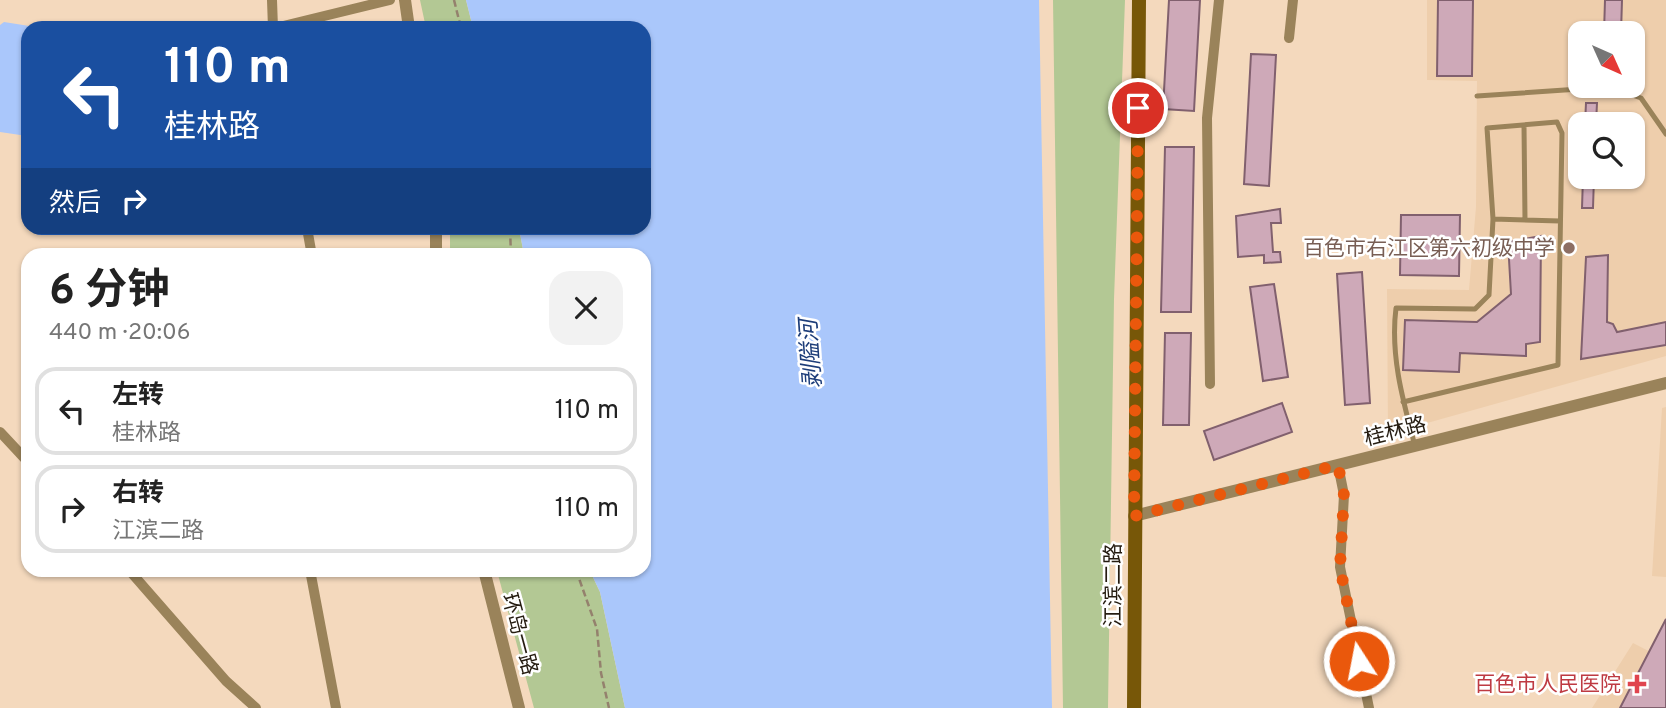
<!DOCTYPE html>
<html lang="zh">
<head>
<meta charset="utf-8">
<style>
	:root { --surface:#fff; --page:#f2f2f2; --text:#222; --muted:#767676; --line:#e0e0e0 }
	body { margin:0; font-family:Overpass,"Noto Sans SC",sans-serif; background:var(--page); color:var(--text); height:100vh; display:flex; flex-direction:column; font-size:26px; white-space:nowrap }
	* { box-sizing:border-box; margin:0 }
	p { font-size:23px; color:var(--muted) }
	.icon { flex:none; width:38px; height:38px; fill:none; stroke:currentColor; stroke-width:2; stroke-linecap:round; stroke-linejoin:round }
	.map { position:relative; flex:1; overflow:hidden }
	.sheet { position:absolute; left:21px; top:248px; width:630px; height:329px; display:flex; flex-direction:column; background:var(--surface); border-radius:21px; box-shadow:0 2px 5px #0004 }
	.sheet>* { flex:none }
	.top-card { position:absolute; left:21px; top:21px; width:630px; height:214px; border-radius:21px; box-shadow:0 2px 5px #0004; background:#1a4fa0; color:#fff; overflow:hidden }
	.needle { width:46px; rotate:135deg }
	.controls { position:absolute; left:1568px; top:21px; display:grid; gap:14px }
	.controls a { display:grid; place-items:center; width:77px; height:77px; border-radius:14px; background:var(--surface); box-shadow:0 2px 5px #0004; font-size:35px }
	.pin { position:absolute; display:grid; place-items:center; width:60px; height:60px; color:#fff; margin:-30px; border:4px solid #fff; border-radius:50%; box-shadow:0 2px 7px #0007 }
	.me { position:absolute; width:77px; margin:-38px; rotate:349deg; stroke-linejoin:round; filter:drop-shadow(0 0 5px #0008) }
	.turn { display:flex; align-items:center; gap:24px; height:147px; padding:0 28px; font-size:32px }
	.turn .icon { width:91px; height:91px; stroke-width:2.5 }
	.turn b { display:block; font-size:49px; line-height:60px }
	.then { display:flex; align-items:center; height:66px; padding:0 28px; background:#0003; gap:14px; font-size:26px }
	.round { display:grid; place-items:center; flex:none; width:74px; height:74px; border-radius:21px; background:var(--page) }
	.overview { display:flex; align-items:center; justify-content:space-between; height:119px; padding:0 28px }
	h1 { font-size:42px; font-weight:700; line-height:52px }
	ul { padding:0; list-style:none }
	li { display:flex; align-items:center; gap:21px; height:88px; margin:0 14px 10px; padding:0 14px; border:4px solid var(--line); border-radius:21px }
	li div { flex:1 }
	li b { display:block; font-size:26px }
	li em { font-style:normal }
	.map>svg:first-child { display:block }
</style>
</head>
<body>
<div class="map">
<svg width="1666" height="708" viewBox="0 0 1666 708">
	<rect width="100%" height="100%" fill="#f4d9bd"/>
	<path fill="#eeceac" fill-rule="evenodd" d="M1427,0H1666V356L1388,434L1387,289L1469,290L1476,207L1477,81L1427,80ZM1580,33H1633V86H1580ZM1580,124H1633V177H1580Z
		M1666,407V577L1652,576L1662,408Z
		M1633,643L1666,660V708H1592Z"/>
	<path fill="#b3c894" d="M420,0H466L473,28H426Z
		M1053,0H1125L1114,299L1108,708H1063Z
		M450,228H519L524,255H450Z
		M497,571H590L600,592L625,708H534Z"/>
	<path fill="#aac7fb" d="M466,0H1039L1052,708H625L600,592L590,571L644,570V256L524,255L519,228H644V28H473Z
		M4,22L42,28H28L27,136L0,132V25Z"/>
	<path fill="#cea9b8" stroke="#81606e" stroke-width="2" d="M1169,0H1200L1194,111L1163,109Z
		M1438,0H1473L1472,76H1437Z
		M1605,0H1622L1621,33H1604Z
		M1251,54L1276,55L1269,186L1244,184Z
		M1586,103H1597L1596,124H1585Z
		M1165,147H1194L1191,312H1161Z
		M1583,177H1594L1593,208H1582Z
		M1280,209L1281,223H1271L1273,252H1280L1281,262L1264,263V255L1238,257L1236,216Z
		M1401,215H1460L1459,276L1400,275Z
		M1541,236L1540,342L1526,344V356L1460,353L1459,372L1403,370L1405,320L1477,322L1511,294L1508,242Z
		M1608,255L1607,322L1613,324L1617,332L1666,322V345L1581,359L1586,257Z
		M1362,272L1370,403L1345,405L1337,274Z
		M1274,284L1288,377L1263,381L1250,287Z
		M1165,333H1191L1189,425H1163Z
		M1282,403L1292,432L1214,460L1204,431Z
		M1666,619V708H1620Z"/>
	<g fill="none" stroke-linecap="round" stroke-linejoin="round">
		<path stroke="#94816d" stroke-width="2.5" stroke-dasharray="7 3.5" stroke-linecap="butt" d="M454,0L461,28
			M510,228L511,256
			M576,570L597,629L601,673L609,708"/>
		<path stroke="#9a835a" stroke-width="5" d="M1477,96L1609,87L1641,98L1666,134
			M1524,125L1525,220
			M1493,219L1560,221
			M1403,402L1558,365L1562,133L1557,122L1487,128L1493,219L1489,295L1475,309L1396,308C1390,355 1403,401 1415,446"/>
		<path stroke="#9a835a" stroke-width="10" d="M272,0L273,28
			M275,28L390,0
			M1289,38L1293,0
			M307,228L312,256
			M1210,384L1207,118L1219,0
			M0,432L28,462
			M1338,465L1344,495L1340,567L1369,708
			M129,570L226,681L256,708
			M310,570L336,708"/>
		<path stroke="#9a835a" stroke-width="12" d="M405,0L409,28
			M436,228V256
			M1134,516L1666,383
			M484,570L519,708"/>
		<path stroke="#775708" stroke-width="14" d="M1134,708L1139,0"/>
	</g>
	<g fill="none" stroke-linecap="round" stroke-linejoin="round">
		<path stroke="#ea580c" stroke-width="12" stroke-dasharray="0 21.6" d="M1138,108L1134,516L1338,465L1344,495L1340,567L1359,661"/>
	</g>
	<circle fill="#8d6e63" stroke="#fff" stroke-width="2.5" cx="1569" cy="248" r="7"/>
	<path fill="#e0444e" stroke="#fff" stroke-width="2.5" d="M1633.5 673.5h7v7h7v7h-7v7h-7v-7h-7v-7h7z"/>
	<g text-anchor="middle" stroke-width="5" stroke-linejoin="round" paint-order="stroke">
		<g font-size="21" fill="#785e54" stroke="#fff" text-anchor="end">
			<text x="1555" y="255">百色市右江区第六初级中学</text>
		</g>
		<g font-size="21" fill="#251c11" stroke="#fff">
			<text transform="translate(1395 431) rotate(-14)" y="7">桂林路</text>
			<text transform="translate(1113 585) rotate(-90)" y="7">江滨二路</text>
			<text transform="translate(520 634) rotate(75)" y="7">环岛一路</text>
		</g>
		<g font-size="21" fill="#be3a42" stroke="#fff" text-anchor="end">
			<text x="1621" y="691">百色市人民医院</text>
		</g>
		<g font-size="23" font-style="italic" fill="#1d3d79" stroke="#fff">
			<text transform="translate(810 354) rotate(-94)" y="8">剥隘河</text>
		</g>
	</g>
</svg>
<div class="controls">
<a><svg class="needle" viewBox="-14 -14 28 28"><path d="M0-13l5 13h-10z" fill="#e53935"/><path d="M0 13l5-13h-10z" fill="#767676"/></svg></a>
<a><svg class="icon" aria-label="search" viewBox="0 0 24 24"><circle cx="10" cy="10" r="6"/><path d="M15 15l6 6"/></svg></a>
</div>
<div class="pin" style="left:1138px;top:108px;background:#d93025"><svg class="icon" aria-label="arrive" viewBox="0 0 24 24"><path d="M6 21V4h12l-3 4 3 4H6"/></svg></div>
<svg class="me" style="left:1359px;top:661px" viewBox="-20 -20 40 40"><circle r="17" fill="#ea580c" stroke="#fff" stroke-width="3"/><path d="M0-11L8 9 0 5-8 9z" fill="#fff"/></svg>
<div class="top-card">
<div class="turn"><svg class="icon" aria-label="left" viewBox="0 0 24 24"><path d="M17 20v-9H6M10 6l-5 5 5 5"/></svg><div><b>110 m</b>桂林路</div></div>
<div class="then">然后<svg class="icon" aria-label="right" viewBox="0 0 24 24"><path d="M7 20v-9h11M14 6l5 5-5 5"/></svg></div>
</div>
<section class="sheet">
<div class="overview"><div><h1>6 分钟</h1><p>440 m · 20:06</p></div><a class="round"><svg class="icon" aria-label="close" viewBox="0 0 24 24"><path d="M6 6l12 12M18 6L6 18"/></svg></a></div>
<ul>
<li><svg class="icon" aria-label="left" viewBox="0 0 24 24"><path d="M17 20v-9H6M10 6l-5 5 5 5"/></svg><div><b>左转</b><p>桂林路</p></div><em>110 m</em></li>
<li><svg class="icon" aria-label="right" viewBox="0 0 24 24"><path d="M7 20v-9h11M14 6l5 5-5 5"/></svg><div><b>右转</b><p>江滨二路</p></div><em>110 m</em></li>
</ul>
</section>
</div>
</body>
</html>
